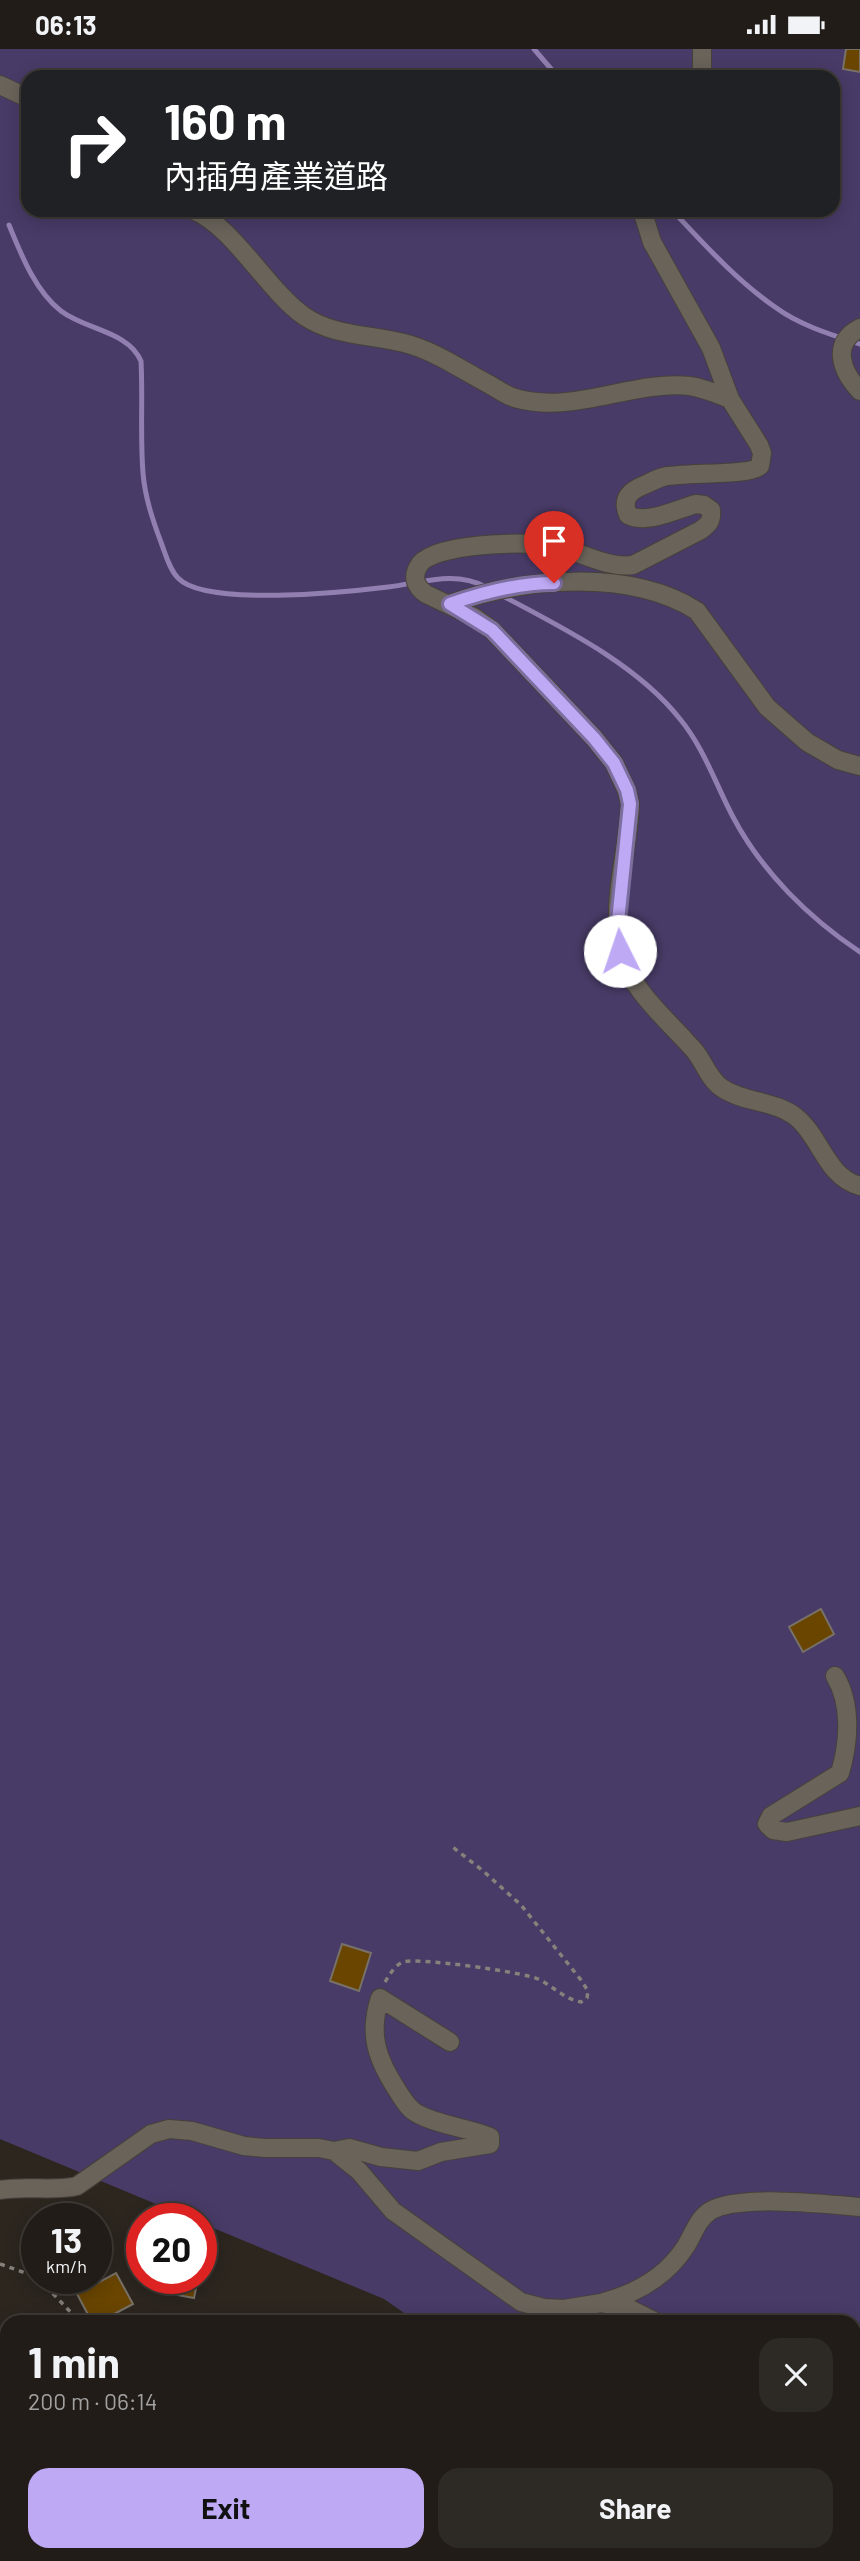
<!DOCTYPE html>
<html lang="en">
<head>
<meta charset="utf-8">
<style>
	:root { --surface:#211c17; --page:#2d2924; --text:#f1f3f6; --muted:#a2a1a1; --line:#3e3a36; --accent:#bea9f5 }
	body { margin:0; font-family:Barlow,"Noto Sans TC",sans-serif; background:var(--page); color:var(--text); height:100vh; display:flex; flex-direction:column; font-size:26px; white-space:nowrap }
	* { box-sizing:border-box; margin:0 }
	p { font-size:23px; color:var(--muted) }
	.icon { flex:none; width:38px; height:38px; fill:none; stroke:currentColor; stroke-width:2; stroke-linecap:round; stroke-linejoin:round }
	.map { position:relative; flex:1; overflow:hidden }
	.details { position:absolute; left:0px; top:2266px; width:861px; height:247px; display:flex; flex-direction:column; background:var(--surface); border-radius:21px 21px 0 0; box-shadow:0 4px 18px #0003,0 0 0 2px var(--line) }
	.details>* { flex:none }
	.guide { position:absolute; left:21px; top:21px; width:819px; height:147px; border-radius:21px; box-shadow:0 4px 18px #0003,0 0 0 2px var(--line); background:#202124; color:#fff; overflow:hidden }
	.speed { position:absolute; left:21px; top:2154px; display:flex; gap:14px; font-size:35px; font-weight:700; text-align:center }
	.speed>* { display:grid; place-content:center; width:91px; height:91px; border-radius:50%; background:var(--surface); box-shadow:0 4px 18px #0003,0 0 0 2px var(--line); line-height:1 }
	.speed small { font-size:18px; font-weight:400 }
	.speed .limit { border:10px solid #d22; background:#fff; color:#111 }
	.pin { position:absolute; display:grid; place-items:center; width:60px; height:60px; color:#fff; margin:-72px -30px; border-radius:50% 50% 50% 0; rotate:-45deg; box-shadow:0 0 7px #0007 }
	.pin .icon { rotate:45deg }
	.me { position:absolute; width:77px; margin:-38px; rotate:356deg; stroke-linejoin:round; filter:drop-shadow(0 0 5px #0008) }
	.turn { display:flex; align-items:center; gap:24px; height:147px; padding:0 28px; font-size:32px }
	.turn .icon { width:91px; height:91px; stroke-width:2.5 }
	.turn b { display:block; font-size:49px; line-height:60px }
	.round { display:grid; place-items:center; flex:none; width:74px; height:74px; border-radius:21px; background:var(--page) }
	.overview { display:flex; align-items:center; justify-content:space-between; height:119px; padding:0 28px }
	h1 { font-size:42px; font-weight:700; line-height:52px }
	.cta { display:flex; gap:14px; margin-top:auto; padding:14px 28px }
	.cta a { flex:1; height:80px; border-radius:21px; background:var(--accent); color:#111; font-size:28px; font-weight:700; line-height:80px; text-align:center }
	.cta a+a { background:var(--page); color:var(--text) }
	.status { display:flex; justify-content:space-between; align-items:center; height:49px; padding:0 35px; background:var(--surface); direction:ltr }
	.status svg { height:19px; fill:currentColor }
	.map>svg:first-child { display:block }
</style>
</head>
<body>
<div class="status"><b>06:13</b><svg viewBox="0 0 49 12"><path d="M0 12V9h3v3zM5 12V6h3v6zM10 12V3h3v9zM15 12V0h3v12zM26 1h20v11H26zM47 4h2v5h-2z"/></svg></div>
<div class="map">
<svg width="860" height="2512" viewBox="0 0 860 2512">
	<rect width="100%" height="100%" fill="#2c261f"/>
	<path fill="#483b67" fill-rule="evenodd" d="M0,0H860V2512H681L678,2506H854V2273H417L384,2250L201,2174V2170H192L0,2090ZM28,28H833V161H28Z"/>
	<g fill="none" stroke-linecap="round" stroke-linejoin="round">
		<path stroke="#907fb0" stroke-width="5" d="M534,0L558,28
			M672,161C704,195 736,231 775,258C799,276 832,286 860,295
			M9,176C21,205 35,242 61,262C86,281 128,282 141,312C143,349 140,387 143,424C145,449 153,472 162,496C166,507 170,521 178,529C205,558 347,543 388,538C422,534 454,521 486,538
			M501,546C561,578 637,615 680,670C704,699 716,736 733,768C762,823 809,869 860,903
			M0,2382L7,2383
			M196,2506L201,2512"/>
	</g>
	<path fill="#694500" stroke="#787168" stroke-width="2" d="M846,0H860V23L843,20Z
		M821,1560L834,1585L803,1603L789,1578Z
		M342,1895L371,1904L359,1942L330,1932Z
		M116,2224L133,2255L99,2273H92L77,2245Z
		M175,2230H198L194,2249L172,2245Z"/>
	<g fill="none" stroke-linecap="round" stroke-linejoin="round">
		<g stroke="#46423b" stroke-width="20">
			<path id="minor" d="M702,0V28
				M0,36L28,49
				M193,161C234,178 266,240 304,267C336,289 376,285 411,296C440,305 465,323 492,337C499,341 507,347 515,349C573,366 632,331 690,337C704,339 717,345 730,350
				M642,161L652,193L711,299L730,350L759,396L762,404L760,417C750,427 684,423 663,428C656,430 649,434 642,437C628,443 622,451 628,466C647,476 677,460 696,455L704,456L711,461C712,472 709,475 701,481L633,516C609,520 580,503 556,497C531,492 429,493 418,518C412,529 416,538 426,545L474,568L492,581L594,689L614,714L627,742L630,755C628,816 598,887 640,941C652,958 668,973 683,989C687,994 693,999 697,1005C705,1016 710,1031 722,1039C744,1054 774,1051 796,1068C821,1088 826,1128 860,1137
				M860,279C831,294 841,322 860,342
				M450,555C523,529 629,519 697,562L767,658L807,693L838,711L860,717
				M835,1627C852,1655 849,1694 840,1724L771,1767L767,1775L773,1781L787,1783L860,1767
				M334,2102L349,2099L381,2108L418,2112L441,2103L490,2095V2088C467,2078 440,2077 418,2065C408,2060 403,2050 397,2041C377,2010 368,1985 380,1949L450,1993
				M0,2141C26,2136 52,2143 77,2137L151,2085L169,2080L192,2082L244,2097L265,2099H319L334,2102L359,2122L393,2162L521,2253L544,2259L564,2260L601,2254L630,2260L656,2273
				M604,2253C637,2244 667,2227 686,2197C694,2184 697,2171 710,2162C737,2145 827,2155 860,2158
				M854,2350L860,2353"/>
		</g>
		<path stroke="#85817b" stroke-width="3.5" stroke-dasharray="5 5" stroke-linecap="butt" d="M385,1933C390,1925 394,1917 403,1913C415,1908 523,1923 538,1930C553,1937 564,1950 581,1953L587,1949L588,1942L581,1931L521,1856L482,1821L450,1796
			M0,2215L37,2228
			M39,2230L80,2273"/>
		<use href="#minor" stroke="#69635a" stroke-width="18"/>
	</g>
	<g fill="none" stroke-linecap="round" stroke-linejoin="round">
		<g stroke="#7c6e9f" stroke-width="18">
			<path id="route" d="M554,534C518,534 484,543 450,555L492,581L594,689L614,714L627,741L630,755L617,882L620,902"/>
		</g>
		<use href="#route" stroke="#bea9f5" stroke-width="12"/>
	</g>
</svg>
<div class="speed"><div>13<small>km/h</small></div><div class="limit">20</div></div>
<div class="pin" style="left:554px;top:534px;background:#d93025"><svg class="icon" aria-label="arrive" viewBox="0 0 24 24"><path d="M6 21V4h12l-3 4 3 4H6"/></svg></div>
<svg class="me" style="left:620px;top:902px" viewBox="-20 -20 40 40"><circle r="19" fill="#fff"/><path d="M0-13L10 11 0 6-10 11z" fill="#bea9f5"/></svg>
<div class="guide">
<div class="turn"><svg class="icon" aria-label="right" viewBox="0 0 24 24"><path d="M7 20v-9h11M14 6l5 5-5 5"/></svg><div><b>160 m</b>內插角產業道路</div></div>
</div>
<section class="details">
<div class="overview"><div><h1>1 min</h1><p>200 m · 06:14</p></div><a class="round"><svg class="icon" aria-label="close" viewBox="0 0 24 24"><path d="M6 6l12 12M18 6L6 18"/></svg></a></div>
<div class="cta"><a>Exit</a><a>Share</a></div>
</section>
</div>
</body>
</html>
